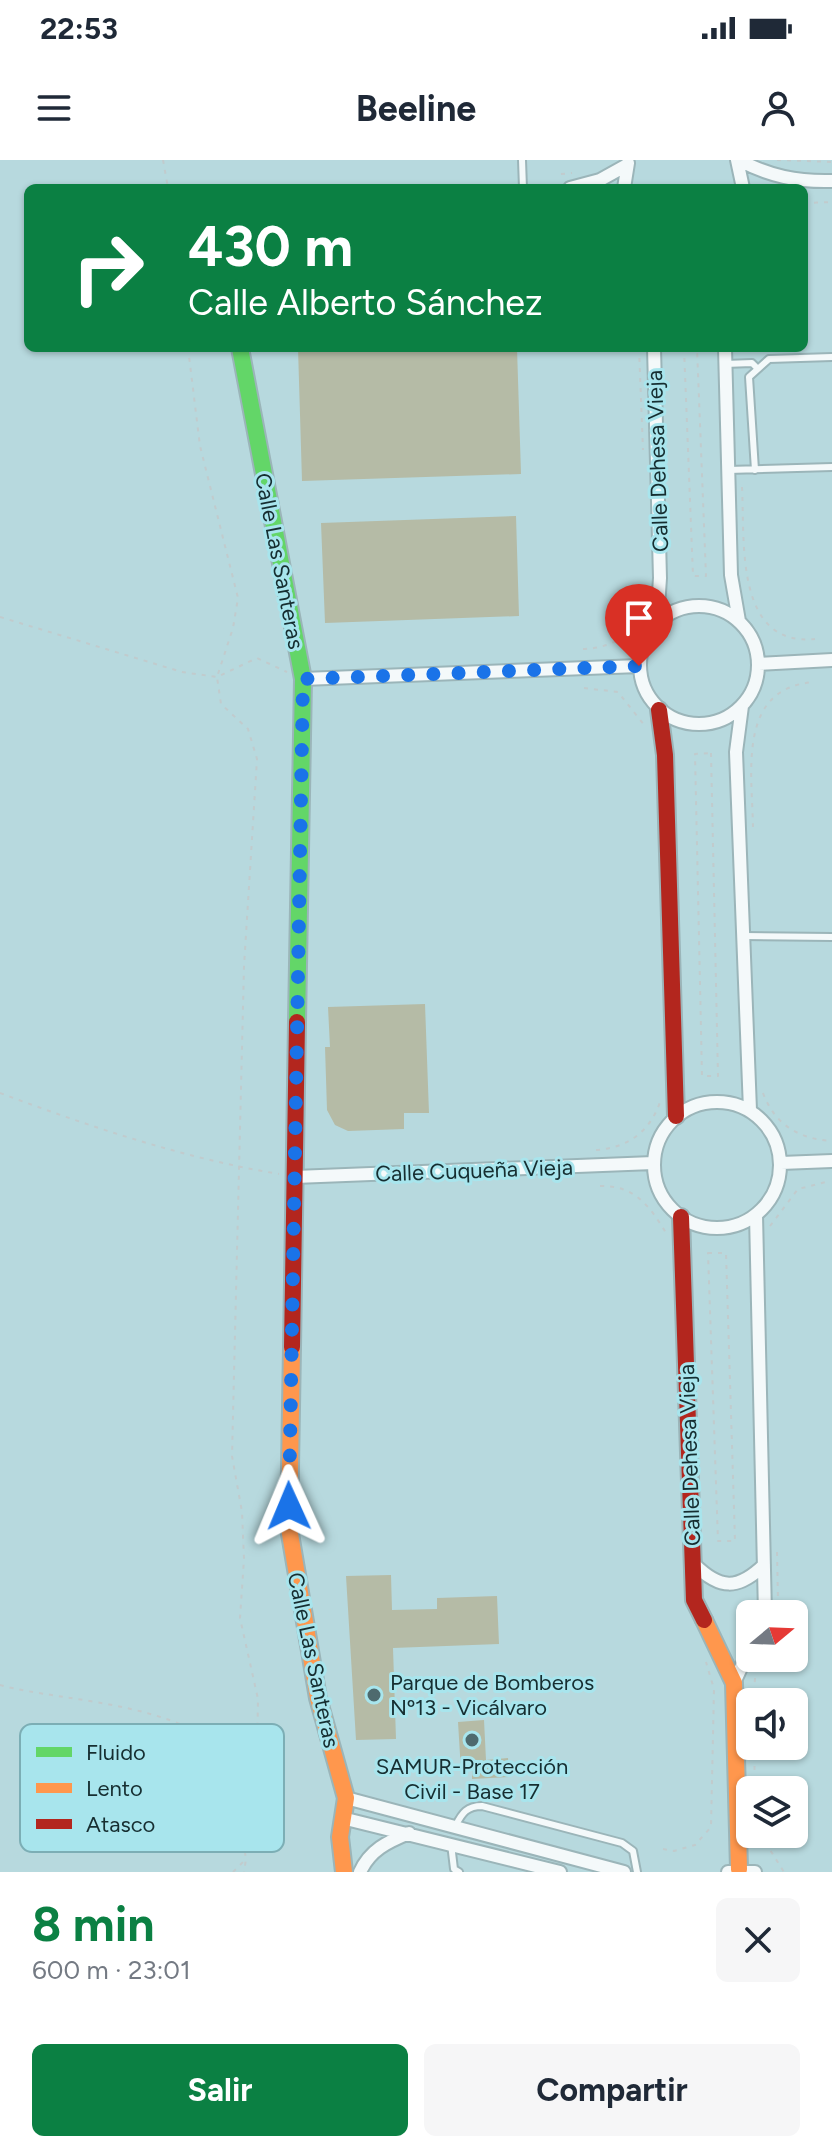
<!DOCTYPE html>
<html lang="es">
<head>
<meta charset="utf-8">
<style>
	:root { --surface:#fff; --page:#f6f6f7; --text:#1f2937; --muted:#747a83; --accent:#0b8043 }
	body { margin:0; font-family:Figtree,sans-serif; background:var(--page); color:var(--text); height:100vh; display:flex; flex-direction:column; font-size:30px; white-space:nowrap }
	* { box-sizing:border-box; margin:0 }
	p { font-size:26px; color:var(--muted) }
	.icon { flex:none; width:44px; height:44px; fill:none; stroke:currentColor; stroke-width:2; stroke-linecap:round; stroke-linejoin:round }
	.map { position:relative; height:1712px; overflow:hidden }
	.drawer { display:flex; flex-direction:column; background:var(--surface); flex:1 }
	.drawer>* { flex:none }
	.hud { position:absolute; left:24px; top:24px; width:784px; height:168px; border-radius:12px; box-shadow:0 2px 6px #0004; background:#0b8043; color:#fff; overflow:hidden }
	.needle { width:52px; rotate:71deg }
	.controls { position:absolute; left:736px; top:1440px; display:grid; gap:16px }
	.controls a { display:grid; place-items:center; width:72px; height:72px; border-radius:12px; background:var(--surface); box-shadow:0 2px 6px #0004; font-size:40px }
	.pin { position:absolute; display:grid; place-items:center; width:68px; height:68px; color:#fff; margin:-82px -34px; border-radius:50% 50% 50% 0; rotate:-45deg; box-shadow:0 0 8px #0007 }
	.pin .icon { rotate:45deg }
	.me { position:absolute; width:88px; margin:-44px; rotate:359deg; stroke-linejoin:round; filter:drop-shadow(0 0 6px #0008) }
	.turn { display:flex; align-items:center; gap:28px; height:168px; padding:0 32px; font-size:36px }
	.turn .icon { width:104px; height:104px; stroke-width:2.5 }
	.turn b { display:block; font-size:56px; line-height:68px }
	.round { display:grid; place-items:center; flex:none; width:84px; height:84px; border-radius:12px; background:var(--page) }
	.summary { display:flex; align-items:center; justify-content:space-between; height:136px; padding:0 32px }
	h1 { font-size:48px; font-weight:700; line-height:60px; color:var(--accent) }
	.cta { display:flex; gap:16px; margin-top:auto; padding:16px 32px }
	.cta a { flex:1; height:92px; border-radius:12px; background:var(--accent); color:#fff; font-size:32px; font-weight:700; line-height:92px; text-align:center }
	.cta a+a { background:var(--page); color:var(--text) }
	.status { display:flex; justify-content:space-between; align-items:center; height:56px; padding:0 40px; background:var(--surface); direction:ltr }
	.status svg { height:22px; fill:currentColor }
	header { display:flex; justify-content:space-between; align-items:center; height:104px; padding:0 32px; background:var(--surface); font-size:36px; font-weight:700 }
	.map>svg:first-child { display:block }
</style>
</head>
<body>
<div class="status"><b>22:53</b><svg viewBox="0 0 49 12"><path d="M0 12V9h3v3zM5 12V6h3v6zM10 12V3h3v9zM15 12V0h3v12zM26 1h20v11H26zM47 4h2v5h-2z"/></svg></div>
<header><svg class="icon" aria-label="menu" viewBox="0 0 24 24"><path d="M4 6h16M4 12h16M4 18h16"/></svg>Beeline<svg class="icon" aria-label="person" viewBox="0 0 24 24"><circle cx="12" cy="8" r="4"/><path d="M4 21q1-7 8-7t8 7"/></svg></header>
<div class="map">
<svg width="832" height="1712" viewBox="0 0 832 1712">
	<rect width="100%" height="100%" fill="#b7d9de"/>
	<path fill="#b5bba6" d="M298,188H517L521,314L302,321Z
		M516,356L519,456L325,463L321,363Z
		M425,844L429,953H404V969L348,971L335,965L327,950L325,887H330L328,847Z
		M391,1415L392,1450L437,1449V1438L497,1436L499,1484L393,1488L396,1579L356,1580L346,1416Z
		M484,1560L486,1600L508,1598L509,1617L472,1619V1611H461L458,1562Z"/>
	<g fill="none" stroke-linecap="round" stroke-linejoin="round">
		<g stroke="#9bb5b9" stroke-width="10">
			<path id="lane" d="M522,0L523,28
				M725,204L752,203L758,209
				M728,310L832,307
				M755,310L749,217L769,199L832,197
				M744,776L832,777
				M456,1665C462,1653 467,1646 482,1646L622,1683L633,1691L637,1712
				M451,1684L454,1709L459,1712"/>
		</g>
		<g stroke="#9bb5b9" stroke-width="16">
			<path id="street" d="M737,0L743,28
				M739,0C769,16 797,22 832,21
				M570,28L600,20L627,5
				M624,28L628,3
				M654,188L660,418L657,462
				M725,188L731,415L739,461
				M640 505a59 59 0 1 1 118 0a59 59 0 1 1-118 0Z
				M759,504L832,500
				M303,519L639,506
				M742,546L736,592L750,950
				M654 1005a63 63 0 1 1 126 0a63 63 0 1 1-126 0Z
				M781,1003L832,1001
				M295,1017L653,1003
				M756,1055L765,1454
				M694,1404C720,1430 738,1430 764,1405
				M734,1523L750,1488
				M346,1638L624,1712
				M342,1658L560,1712
				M360,1712C370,1690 387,1682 409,1673
				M728,1712H755"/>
		</g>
		<g stroke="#9bb5b9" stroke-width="20">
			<path id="fast" d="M240,188L303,519L297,862"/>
		</g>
		<g stroke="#9bb5b9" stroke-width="20">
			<path id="slow" d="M292,1187L289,1368L318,1538L346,1638L340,1677L344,1712
				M704,1460L734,1523L739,1709"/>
		</g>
		<g stroke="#9bb5b9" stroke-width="20">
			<path id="jam" d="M659,550L665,595L676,956
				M681,1057L694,1440L704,1460
				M292,1187L297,862"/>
		</g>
		<path stroke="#c1cbcd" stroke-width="2" stroke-dasharray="4 6" stroke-linecap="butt" d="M163,0L168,28
			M777,0L832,2
			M561,14L572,13
			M804,43L832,42
			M188,188L200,286L238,438L233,468L217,517L221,544L248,569L257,599L244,806L232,1296L242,1352L244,1399L240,1458L258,1539L257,1598L237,1619
			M639,188L643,290
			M684,188L693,416H706L697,188
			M742,327C745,380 734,487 815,479
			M0,457L182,512L217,517L257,498L287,512
			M583,489C613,488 636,474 644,444
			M584,528L618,532L645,566
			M711,593L718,916H702L695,594Z
			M753,667C752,611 737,527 815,522
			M0,933C91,967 183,998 279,1014
			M763,933C775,965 799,979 832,981
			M596,990C627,988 650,972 660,942
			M600,1026C634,1025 650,1046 666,1073
			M770,1066L798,1029L830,1021
			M708,1093H726L735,1381H718Z
			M777,1392L778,1441
			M0,1525C63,1543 217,1542 237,1619C240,1631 237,1644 239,1656C240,1671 244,1685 246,1699L244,1712
			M753,1542L756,1507
			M754,1586L755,1630
			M760,1674L784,1712
			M663,1689L674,1691L695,1685L711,1667L714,1529L706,1502
			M233,1712L246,1699"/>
		<use href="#lane" stroke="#f4f9fa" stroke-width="6"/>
		<use href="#street" stroke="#f4f9fa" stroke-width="12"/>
		<use href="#fast" stroke="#63d668" stroke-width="16"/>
		<use href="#slow" stroke="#ff974d" stroke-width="16"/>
		<use href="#jam" stroke="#b3261e" stroke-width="16"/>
	</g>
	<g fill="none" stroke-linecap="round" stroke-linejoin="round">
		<path stroke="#1a73e8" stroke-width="14" stroke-dasharray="0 25.2" d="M289,1346L303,519L639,506"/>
	</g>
	<g fill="#4e6a6e" stroke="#a8e5ed" stroke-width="3">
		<circle cx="374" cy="1535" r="8"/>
		<circle cx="472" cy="1580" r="8"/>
	</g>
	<g text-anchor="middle" stroke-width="6" stroke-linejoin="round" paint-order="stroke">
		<g font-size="22" fill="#162e31" stroke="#a8e5ed">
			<text transform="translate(657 301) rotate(-92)" y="8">Calle Dehesa Vieja</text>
			<text transform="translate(280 401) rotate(79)" y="8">Calle Las Santeras</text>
			<text transform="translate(474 1010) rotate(-2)" y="8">Calle Cuqueña Vieja</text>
			<text transform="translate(689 1295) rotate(-92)" y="8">Calle Dehesa Vieja</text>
			<text transform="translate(314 1500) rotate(78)" y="8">Calle Las Santeras</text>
		</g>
		<g font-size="22" fill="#162e31" stroke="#a8e5ed" text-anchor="start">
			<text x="390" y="1530">Parque de Bomberos<tspan x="390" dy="25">Nº13 - Vicálvaro</tspan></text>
			<text x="472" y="1614" text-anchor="middle">SAMUR-Protección<tspan x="472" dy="25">Civil - Base 17</tspan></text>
		</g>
	</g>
	<rect x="20" y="1564" width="264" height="128" rx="12" fill="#a8e5ed" stroke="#7caeb5" stroke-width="2"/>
	<rect x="36" y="1587" width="36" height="10" fill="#63d668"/>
	<rect x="36" y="1623" width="36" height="10" fill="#ff974d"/>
	<rect x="36" y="1659" width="36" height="10" fill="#b3261e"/>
	<g font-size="22" fill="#162e31">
		<text x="86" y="1600">Fluido</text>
		<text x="86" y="1636">Lento</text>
		<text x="86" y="1672">Atasco</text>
	</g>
</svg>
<div class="controls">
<a><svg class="needle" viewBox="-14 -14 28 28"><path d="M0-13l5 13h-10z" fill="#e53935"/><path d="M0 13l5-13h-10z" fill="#747a83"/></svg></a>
<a><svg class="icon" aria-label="sound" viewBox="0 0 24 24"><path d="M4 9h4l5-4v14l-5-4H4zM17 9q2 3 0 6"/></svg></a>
<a><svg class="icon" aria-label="layers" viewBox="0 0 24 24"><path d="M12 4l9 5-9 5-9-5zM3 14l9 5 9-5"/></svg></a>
</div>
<div class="pin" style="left:639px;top:506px;background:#d93025"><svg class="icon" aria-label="arrive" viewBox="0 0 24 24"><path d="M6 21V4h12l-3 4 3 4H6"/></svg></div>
<svg class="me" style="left:289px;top:1346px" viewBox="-20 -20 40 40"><path d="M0-17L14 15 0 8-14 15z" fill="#1a73e8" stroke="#fff" stroke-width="4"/></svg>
<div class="hud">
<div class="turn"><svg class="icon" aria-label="right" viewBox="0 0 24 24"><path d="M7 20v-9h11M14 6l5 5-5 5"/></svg><div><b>430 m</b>Calle Alberto Sánchez</div></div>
</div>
</div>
<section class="drawer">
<div class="summary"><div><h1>8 min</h1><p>600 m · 23:01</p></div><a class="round"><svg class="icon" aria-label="close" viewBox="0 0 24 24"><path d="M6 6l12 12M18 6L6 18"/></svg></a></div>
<div class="cta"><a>Salir</a><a>Compartir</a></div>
</section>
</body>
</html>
